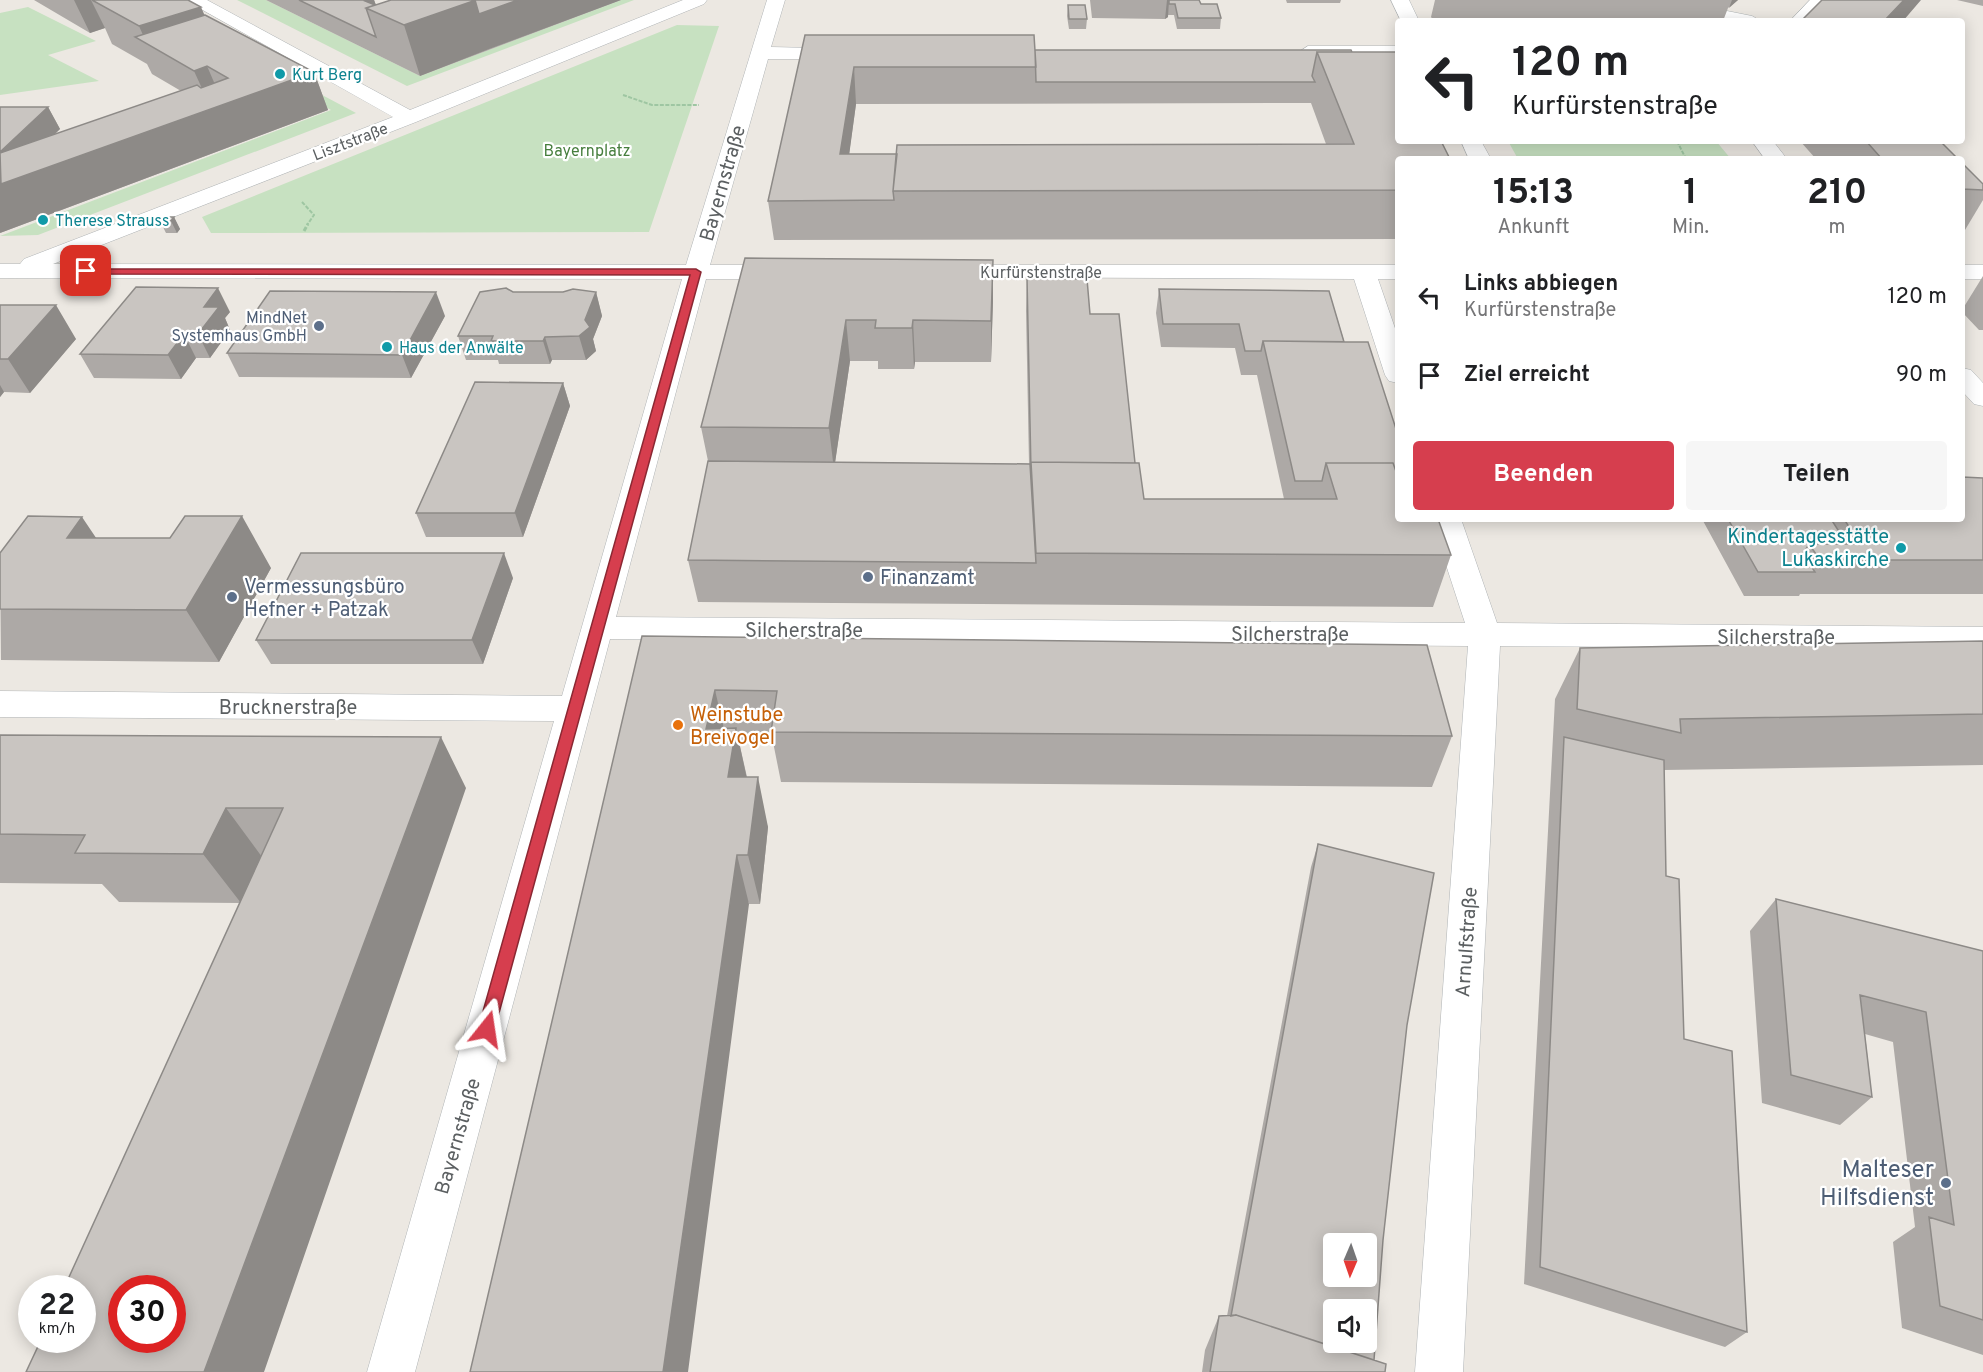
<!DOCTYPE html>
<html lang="de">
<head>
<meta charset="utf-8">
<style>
	:root { --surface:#fff; --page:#f6f6f6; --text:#202124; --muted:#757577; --accent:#d63e4e }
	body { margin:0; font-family:Overpass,sans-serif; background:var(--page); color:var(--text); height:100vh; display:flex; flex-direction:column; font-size:22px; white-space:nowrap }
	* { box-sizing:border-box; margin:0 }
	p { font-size:20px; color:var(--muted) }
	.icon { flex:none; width:33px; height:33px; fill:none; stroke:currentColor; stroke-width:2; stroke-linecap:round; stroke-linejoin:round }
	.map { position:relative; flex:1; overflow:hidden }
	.sheet { position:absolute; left:1395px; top:156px; width:570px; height:366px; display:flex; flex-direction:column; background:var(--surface); border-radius:6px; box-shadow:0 3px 15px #0003 }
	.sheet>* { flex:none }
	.hud { position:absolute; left:1395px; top:18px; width:570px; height:126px; border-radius:6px; box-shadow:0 3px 15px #0003; background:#fff; color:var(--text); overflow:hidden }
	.needle { width:39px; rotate:182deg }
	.controls { position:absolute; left:1323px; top:1233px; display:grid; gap:12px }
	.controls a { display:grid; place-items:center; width:54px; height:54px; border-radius:6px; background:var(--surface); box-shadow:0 3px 15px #0003; font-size:30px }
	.speed { position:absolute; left:18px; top:1275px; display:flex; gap:12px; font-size:30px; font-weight:700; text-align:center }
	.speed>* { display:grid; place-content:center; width:78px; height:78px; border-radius:50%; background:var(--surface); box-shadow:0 3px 15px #0003; line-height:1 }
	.speed small { font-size:15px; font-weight:400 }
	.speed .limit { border:9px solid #d22; background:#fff; color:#111 }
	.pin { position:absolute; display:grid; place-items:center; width:51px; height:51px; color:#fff; margin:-26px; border-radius:12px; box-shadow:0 3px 9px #0006 }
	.me { position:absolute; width:66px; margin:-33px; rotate:15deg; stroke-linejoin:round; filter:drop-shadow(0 0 4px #0008) }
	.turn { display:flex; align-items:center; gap:21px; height:126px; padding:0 18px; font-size:27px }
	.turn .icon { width:78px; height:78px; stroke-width:2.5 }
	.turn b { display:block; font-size:42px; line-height:51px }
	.eta { display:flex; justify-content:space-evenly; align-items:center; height:102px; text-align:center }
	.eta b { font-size:36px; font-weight:700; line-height:42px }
	.button { display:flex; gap:12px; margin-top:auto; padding:12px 18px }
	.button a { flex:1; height:69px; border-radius:6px; background:var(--accent); color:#fff; font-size:24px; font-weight:700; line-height:69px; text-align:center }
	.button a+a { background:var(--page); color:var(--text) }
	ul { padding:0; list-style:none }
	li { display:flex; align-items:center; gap:18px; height:78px; padding:0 18px }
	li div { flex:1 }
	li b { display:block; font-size:22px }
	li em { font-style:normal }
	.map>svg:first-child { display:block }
</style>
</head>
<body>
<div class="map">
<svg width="1983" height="1372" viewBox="0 0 1983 1372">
	<rect width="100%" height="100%" fill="#ece8e2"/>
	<path fill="#c7e1c1" d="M237,0H266L420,76L621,0H634L407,86Z
		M28,7L96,41L48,55L99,81L0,95V13Z
		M183,21L356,113L38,235L0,236L331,110L174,24Z
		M677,25L719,26L649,232L211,233L202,217Z
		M1508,141H1716L1731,159H1518Z"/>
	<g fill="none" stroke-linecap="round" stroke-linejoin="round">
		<g stroke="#b0b4b6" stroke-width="1">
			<path id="lane" d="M1639,0H1672L1752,16L1761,21H1726L1647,5Z"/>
		</g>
		<g stroke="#b0b4b6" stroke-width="1">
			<path id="street" d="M185,0H207L410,110L683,0H707L704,4L416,122L53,264L686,265L767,0H785L771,47L853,49L855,53L853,57L846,59H768L710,265H787L795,267L799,272L795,277L787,279H706L616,617L1465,623L1431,519H1461L1497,623L1983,627V649L1500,646L1463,1372H1415L1468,646L610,639L415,1372H367L554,721L0,717V691L562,696L682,279L0,278V264H20L24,259L393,117Z
				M1391,0H1409L1419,21H1401Z
				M1810,0H1829L1809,21H1790Z
				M1308,46H1398V58L1301,56L1299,52Z
				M1461,141H1481L1491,159H1469Z
				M1752,141H1773L1787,159H1765Z
				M947,265H1398V279H1378L1398,337V383L1389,381L1385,375L1354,279L939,277L935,272L939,267Z
				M1962,265H1983V279H1962Z
				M1962,368L1971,370L1983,383V406L1974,404L1962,391Z"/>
		</g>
		<path stroke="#9ec6a2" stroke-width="2" stroke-dasharray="4 1.5" stroke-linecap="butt" d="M623,95L652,105H699
			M1677,141L1686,159
			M302,202L314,215L307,225"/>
		<path stroke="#9ec6a2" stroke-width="3" stroke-dasharray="4.5 2" stroke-linecap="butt" d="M304,231L308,224"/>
		<use href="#lane" fill="#fff" fill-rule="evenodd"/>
		<use href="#street" fill="#fff" fill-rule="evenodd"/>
	</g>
	<path fill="#ada9a6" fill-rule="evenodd" d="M34,0H188L205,15L314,72L328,110L0,233L48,107L60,129L54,135L181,91L152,74L147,64L112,44L105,28L90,33Z
		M266,0H374L376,5L391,0H621L420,76Z
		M1090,0H1199L1201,4L1221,18L1220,29H1177L1174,15H1168V17L1165,19L1092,18Z
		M1286,0H1341L1340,3H1287Z
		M1435,0H1738L1728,8L1723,21H1434L1431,17Z
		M1957,0H1983V6Z
		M1068,5L1087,19L1086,29H1069L1067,16Z
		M805,35L1035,50H1351L1398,159V239L774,240L768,201ZM1311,103L1326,144L897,154H849L856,104Z
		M1800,141H1940L1958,159H1816Z
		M1962,163L1983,184V200L1962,235Z
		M174,217L180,229L177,233H166L160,221Z
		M745,258L993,300L991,362H915L914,369H878V361H850L835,462L1029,464L1026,311L1027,278L1090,314L1135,463L1144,499H1284L1257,375H1241L1235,348L1161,347L1156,313L1159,289L1329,291L1398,519L1451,555L1433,607L698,602L688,560L708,461L701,427Z
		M1983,276V330H1979L1962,312V310Z
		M513,292H596L602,316L593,339L596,351L586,360H552L550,364H499L498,360H466L458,336Z
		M0,305L76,339L30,393L4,392L0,397Z
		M230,312L225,318L230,330L210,358H196L181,379L94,378L80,354Z
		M445,316L411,378L239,377L227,353Z
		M563,383L570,406L523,537H426L416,513Z
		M1983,478V594H1800L1799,596H1744L1702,519H1962Z
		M96,538L271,568L219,662L1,660L0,553Z
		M513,578L483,664H271L256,640Z
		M642,636L1452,736L1432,787L781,782L773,742H739L747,777L768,827L760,904H749Z
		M1983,641V765L1664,770L1666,876L1684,1039L1747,1332L1725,1347L1524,1284L1555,699L1580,648Z
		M0,735L466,788L240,903L119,902L102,884L0,883Z
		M1318,844L1407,1025L1383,1240L1374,1360L1385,1372H1202L1205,1350L1219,1316H1227L1311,867Z
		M1776,899L1983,951V1355L1902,1328L1893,1242L1915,1227L1893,1042L1865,1034L1872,1097L1840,1125L1762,1103L1750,931Z"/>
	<path fill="#8d8a87" d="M74,0H91L105,28L90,33Z
		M367,0H374L377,8L365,1Z
		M473,0H483L478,10L489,49L420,76L404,25Z
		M518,0H621L489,49L479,14Z
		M1167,0H1169L1168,17L1165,19Z
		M1732,0H1738L1729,8Z
		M1904,0H1921L1903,21H1884Z
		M201,7L220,51L147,44L139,26Z
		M207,66L223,103L211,108L194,71Z
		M854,67L856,104L844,193L840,154Z
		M314,72L328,110L0,233V152L48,107L60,129L3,183Z
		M174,217L180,229L177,233L171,221Z
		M993,260V300L991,362V321Z
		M218,288L230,312L225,318L230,330L210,358L198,334L204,307Z
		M436,292L445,316L411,378L402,355Z
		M596,292L602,316L593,339L596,351L586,360L579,336Z
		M56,305L76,339L30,393L8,359Z
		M846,320L850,361L834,470L829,428Z
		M913,320L915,362L914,369L912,328Z
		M184,334L196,358L181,379L168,355Z
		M545,337L552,360L550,364L543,341Z
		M563,383L570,406L523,537L515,513Z
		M0,385L4,392L0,397Z
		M242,516L271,568L219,662L186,610Z
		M82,517L117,569L67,538Z
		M504,553L513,578L483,664L472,640Z
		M715,690L727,742L706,729Z
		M736,728L747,779L728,777Z
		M441,737L466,788L264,1372H204Z
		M758,777L768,827L760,904L748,855Z
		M226,808L262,857L241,903L203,854Z
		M737,855L749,904L688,1372H663Z"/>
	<path fill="#c9c5c1" stroke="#8d8a87" stroke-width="1.5" fill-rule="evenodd" d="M92,0H188L201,7L139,26Z
		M299,0H367L365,1L375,5L366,8L376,37Z
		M391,0H476L404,25L366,8Z
		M475,0H518L479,14Z
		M1169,0H1199L1201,4H1217L1221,18H1178L1175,4H1169Z
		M1822,0H1904L1884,21H1801Z
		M1068,5H1085L1087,19H1069Z
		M205,15L314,72L1,184L0,153L197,85L201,88L228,78L207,66L194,71L135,37Z
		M805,35H1034L1036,67H854L840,154H897L893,191L894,200L768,201Z
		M1035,50H1351L1352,52H1317L1312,76L1315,82H1036Z
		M1317,52H1397L1398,54V141H1441L1450,159H1398V190L893,191L897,145L1354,144Z
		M0,107H48L0,152Z
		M1866,141H1940L1958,159H1882Z
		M1962,163L1983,184V190L1962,189Z
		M166,217H174L171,221H160Z
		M745,258L993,260L991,321L913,320L912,328H875L876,320H846L829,428L701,427Z
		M1027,278L1087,279L1090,314H1119L1135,463L1031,462V471Z
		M136,287L218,288L204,307H219L198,334H184L168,355L80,354Z
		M506,288L513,292H563L573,289L596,292L585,320L590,327L579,336L545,337L543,341H491L493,336H458L480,292Z
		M1159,289L1329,291L1344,342L1263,341L1261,351H1245L1239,324H1163Z
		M270,291L436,292L402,355L227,353Z
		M0,305H56L8,359H0Z
		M1263,341L1368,342L1398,435V477L1393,463H1326L1322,481H1295Z
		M475,382L563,383L515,513H416Z
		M708,461L1030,464L1036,563L688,560Z
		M1031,462L1139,463L1144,499H1337L1326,463H1393L1398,477V519H1438L1451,555L1036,553Z
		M1962,477L1983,478V560H1820L1809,544H1860L1844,519H1962Z
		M28,516L82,517L67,538H170L185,516H242L186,610L0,609V553Z
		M1728,519H1831L1847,544H1809L1803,554L1815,572H1758Z
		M301,553H504L472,640H256Z
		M642,636L1427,645L1452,736L771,732L777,691L715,690L706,729L736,728L728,777H758L748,855H737L663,1372H470Z
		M1983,641V714L1680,719L1681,733L1577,709L1580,648Z
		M0,735L441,737L204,1372H26L41,1340H82V1288H64L283,808H226L203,854L75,853L85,835L0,834ZM122,1288H172V1340H122Z
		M1564,737L1664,760L1666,876L1679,879L1684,1039L1732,1051L1747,1332L1540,1267Z
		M1318,844L1434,873L1407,1025L1383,1240L1374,1360L1236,1315L1231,1316ZM1334,1244H1366V1276H1334ZM1334,1310H1366V1342H1334Z
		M1776,899L1983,951V1320L1940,1306L1929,1217L1954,1225L1926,1012L1860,995L1872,1097L1791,1075Z
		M1236,1315L1386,1364L1385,1372H1210L1219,1316Z"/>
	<path fill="#d63e4e" stroke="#8b2833" stroke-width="1.5" d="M82,269H696L701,272L493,1035L487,1037L481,1035L478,1029L690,275L86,274L81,271Z"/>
	<g fill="#0f9aa8" stroke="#fff" stroke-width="2">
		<circle cx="280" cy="74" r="6"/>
		<circle cx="43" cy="220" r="6"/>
		<circle cx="387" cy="347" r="6"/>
		<circle cx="1901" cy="548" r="6"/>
	</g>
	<g fill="#5c6f8a" stroke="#fff" stroke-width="2">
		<circle cx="319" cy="326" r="6"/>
		<circle cx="868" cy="577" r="6"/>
		<circle cx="232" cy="597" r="6"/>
		<circle cx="1946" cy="1183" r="6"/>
	</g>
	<circle fill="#e8710a" stroke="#fff" stroke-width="2" cx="678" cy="725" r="6"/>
	<g text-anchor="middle" stroke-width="4.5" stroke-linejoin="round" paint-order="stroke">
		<g font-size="16" fill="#0d838f" stroke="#fff" text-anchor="start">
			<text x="292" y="80">Kurt Berg</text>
			<text x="55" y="226">Therese Strauss</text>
			<text x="399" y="353">Haus der Anwälte</text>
		</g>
		<g font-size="16" fill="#5b5f61" stroke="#fff">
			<text transform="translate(350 141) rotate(-21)" y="6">Lisztstraße</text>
			<text x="1041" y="278">Kurfürstenstraße</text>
		</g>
		<g font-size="16" fill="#467e3d" stroke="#fff">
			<text x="587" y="156">Bayernplatz</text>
		</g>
		<g font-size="16" fill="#4e5e75" stroke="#fff" text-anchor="end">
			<text x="307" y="323">MindNet<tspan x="307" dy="18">Systemhaus GmbH</tspan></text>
		</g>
		<g font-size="20" fill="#5b5f61" stroke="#fff">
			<text transform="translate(722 183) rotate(-74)" y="7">Bayernstraße</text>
			<text x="804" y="637">Silcherstraße</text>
			<text x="1290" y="641">Silcherstraße</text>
			<text x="1776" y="644">Silcherstraße</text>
			<text x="288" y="714">Brucknerstraße</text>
			<text transform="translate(1466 942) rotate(-86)" y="7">Arnulfstraße</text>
			<text transform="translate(457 1136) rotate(-74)" y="7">Bayernstraße</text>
		</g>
		<g font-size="20" fill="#0d838f" stroke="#fff" text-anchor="end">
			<text x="1889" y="543">Kindertagesstätte<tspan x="1889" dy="23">Lukaskirche</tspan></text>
		</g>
		<g font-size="20" fill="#4e5e75" stroke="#fff" text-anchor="start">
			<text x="880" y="584">Finanzamt</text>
			<text x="244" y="593">Vermessungsbüro<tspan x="244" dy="23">Hefner + Patzak</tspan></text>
		</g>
		<g font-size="20" fill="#c56008" stroke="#fff" text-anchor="start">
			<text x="690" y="721">Weinstube<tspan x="690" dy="23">Breivogel</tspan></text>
		</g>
		<g font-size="24" fill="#4e5e75" stroke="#fff" text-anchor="end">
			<text x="1934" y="1177">Malteser<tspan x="1934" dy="28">Hilfsdienst</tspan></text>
		</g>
	</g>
</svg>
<div class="controls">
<a><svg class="needle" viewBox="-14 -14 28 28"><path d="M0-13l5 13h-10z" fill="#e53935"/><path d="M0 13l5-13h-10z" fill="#757577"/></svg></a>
<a><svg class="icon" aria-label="sound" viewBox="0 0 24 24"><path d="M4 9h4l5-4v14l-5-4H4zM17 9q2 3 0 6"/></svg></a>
</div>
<div class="speed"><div>22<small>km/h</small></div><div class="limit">30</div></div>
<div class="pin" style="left:86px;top:271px;background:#d93025"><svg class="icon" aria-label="arrive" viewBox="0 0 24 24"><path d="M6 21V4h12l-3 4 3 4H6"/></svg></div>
<svg class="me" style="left:487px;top:1029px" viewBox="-20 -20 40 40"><path d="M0-17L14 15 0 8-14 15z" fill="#d63e4e" stroke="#fff" stroke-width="4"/></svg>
<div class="hud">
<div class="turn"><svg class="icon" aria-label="left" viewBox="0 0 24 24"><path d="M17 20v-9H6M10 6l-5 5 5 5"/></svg><div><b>120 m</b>Kurfürstenstraße</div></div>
</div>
<section class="sheet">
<div class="eta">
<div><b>15:13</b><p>Ankunft</p></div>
<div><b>1</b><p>Min.</p></div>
<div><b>210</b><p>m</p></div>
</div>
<ul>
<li><svg class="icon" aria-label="left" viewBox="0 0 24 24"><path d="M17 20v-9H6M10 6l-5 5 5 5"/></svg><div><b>Links abbiegen</b><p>Kurfürstenstraße</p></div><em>120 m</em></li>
<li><svg class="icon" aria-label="arrive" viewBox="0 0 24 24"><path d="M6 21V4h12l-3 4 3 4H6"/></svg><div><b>Ziel erreicht</b></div><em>90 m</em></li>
</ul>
<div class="button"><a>Beenden</a><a>Teilen</a></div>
</section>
</div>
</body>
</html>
